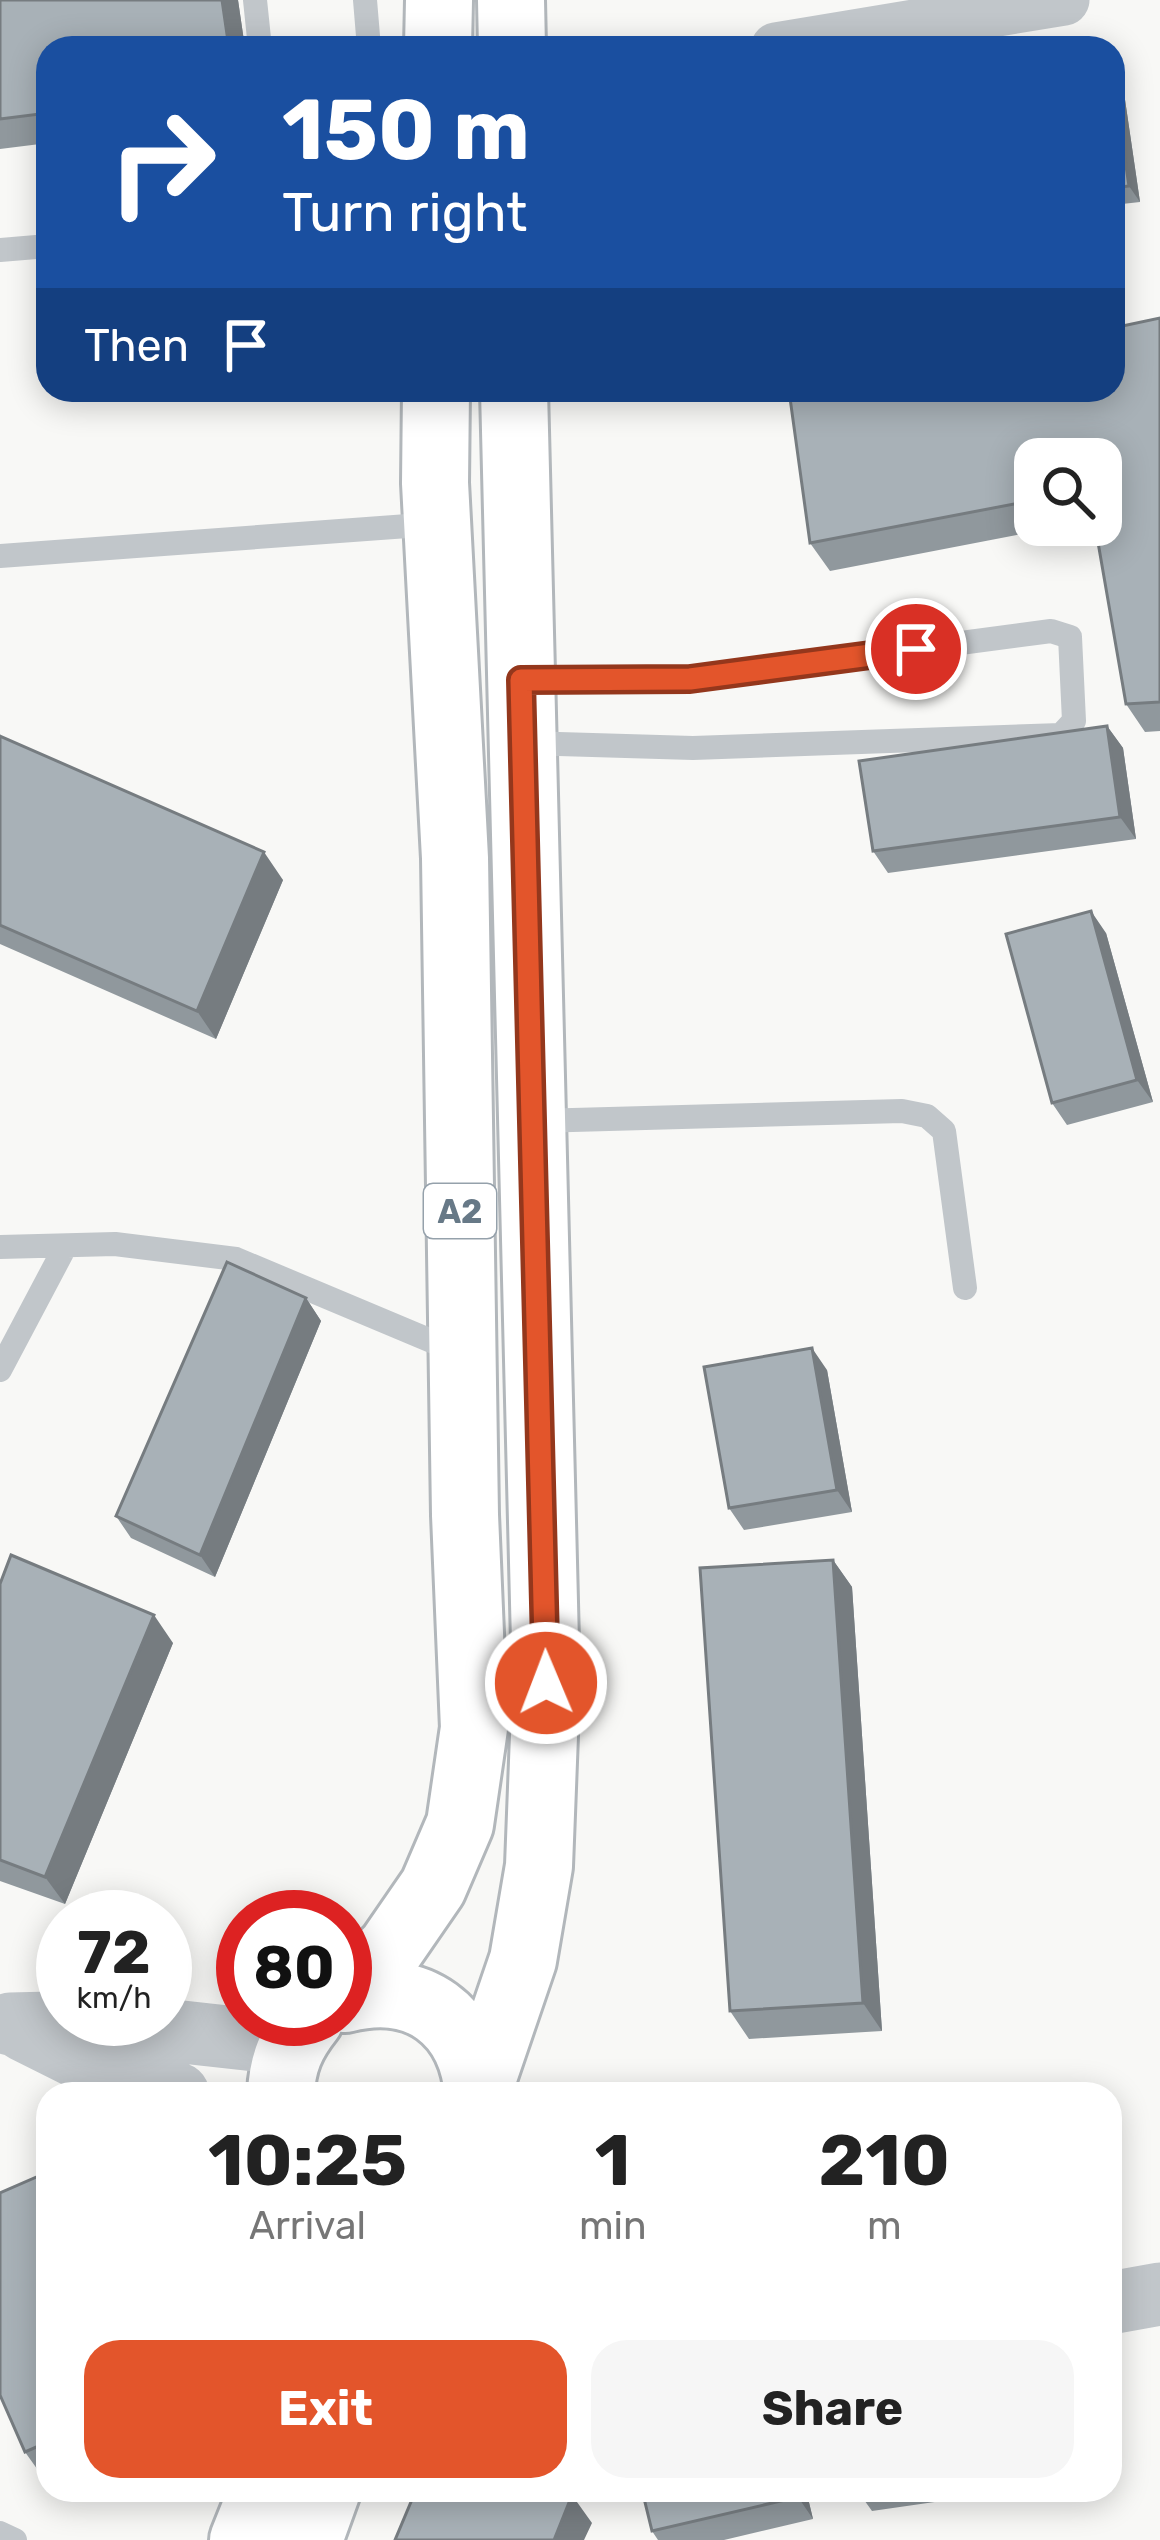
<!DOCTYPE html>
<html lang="en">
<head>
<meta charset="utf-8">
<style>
	:root { --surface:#fff; --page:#f6f6f6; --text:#222; --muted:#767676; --accent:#e3552b }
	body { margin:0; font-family:Rubik,sans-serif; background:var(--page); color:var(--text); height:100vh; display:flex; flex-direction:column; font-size:45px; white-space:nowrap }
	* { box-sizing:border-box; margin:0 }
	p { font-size:39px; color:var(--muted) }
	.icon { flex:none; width:66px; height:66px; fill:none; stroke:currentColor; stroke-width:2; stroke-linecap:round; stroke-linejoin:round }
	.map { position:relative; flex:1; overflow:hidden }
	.side { position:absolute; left:36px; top:2082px; width:1086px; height:420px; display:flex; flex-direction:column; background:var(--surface); border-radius:36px; box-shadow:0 6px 30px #0003 }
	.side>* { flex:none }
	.banner { position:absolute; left:36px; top:36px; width:1089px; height:366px; border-radius:36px; box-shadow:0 6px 30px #0003; background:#1a4fa0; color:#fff; overflow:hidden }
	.tools { position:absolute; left:1014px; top:438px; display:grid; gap:24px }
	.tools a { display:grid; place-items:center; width:108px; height:108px; border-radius:24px; background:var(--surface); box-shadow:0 6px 30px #0003; font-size:60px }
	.speed { position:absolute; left:36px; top:1890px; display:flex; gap:24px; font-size:60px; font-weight:700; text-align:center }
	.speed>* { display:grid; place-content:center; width:156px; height:156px; border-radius:50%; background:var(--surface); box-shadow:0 6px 30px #0003; line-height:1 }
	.speed small { font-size:30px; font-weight:400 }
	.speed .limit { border:18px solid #d22; background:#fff; color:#111 }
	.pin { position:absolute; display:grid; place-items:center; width:102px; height:102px; color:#fff; margin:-51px; border:6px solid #fff; border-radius:50%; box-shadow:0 3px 12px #0007 }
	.me { position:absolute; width:132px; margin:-66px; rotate:359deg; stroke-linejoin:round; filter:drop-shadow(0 0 9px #0008) }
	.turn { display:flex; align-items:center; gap:42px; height:252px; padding:0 48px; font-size:54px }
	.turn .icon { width:156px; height:156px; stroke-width:2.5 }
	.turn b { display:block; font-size:84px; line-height:102px }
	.then { display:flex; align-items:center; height:114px; padding:0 48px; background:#0003; gap:24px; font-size:45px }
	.eta { display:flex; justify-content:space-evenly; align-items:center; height:204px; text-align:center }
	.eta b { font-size:72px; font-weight:700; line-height:84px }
	.action { display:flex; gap:24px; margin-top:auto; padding:24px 48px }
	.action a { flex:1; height:138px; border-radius:36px; background:var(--accent); color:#fff; font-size:48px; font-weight:700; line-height:138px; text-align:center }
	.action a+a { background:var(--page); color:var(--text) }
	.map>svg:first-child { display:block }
</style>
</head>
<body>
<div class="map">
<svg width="1160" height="2540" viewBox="0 0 1160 2540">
	<rect width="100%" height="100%" fill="#f8f8f6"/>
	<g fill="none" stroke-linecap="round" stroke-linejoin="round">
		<g stroke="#b2b7bb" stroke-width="72">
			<path id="trunk" d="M511,0L512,48
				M438,48L439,0
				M345,1994L391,1948L433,1887L460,1824L474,1728L465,1515L455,858L435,483L436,390
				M345,1999C418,1980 472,2020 478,2094
				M478,2092L523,1960L539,1866L546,1683L514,390
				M281,2094C282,2063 291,2043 310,2019
				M243,2540L263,2490
				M309,2540L327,2490"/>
		</g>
		<path stroke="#c1c6ca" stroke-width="24" d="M255,0L260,48
			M365,0L369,48
			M0,250L48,246
			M0,556L435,524
			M525,743L693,748L1061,735L1074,721L1070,637L1051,631L690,679L526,680
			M536,1121L902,1111L927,1116L944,1131L965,1288
			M0,1247L115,1244L236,1259L460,1353
			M0,1370L65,1247
			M0,2533L15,2540"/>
		<path stroke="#c1c6ca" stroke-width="51" d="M776,48L1064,0"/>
		<path stroke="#c1c6ca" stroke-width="63" d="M10,2024L92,2022L291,2044
			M24,2030L92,2064L178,2094
			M1110,2303L1160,2294"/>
		<use href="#trunk" stroke="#fff" stroke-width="66"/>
	</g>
	<path fill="#90989d" d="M0,0H238L245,48H48V143L0,149Z
		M1113,72L1123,86L1140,202L1113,205Z
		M1160,318V731L1145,732L1126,704L1101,459H1035V525H1068L830,571L810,543Z
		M1107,726L1123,748L1136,839L888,873L873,851Z
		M0,736L283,880L216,1039L0,944Z
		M1106,933L1153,1102L1067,1125L1052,1103Z
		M306,1298L321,1321L215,1577L131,1538L116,1516Z
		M827,1370L852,1512L744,1530L729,1508Z
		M833,1560L852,1587L882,2031L749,2039L730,2011Z
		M0,1584L173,1643L65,1904L0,1881Z
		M48,2172V2479L45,2480L25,2452Z
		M806,2490L813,2519L724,2540H658L652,2531Z
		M857,2490H1011V2491L872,2511Z"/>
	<path fill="#767c80" d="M222,0H238L245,48H229Z
		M1113,72L1123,86L1140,202L1129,186Z
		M1107,726L1123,748L1136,839L1120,817Z
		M264,852L283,880L216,1039L197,1011Z
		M1091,911L1106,933L1153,1102L1137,1080Z
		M306,1298L321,1321L215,1577L200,1555Z
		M812,1348L827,1370L852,1512L837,1490Z
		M833,1560L852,1587L882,2031L863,2003Z
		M154,1615L173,1643L65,1904L45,1877Z
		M796,2490H806L813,2519L798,2497Z
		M572,2495L592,2523L584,2540H554Z"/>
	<path fill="#a8b1b7" stroke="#767c80" stroke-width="3" d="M0,0H222L229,48H48V113L0,119Z
		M1113,79L1129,186L1113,188Z
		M1160,318V702L1126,704L1095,525H1101V459H1035V500L810,543L790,398L826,390H1113V328Z
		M1107,726L1120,817L873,851L859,761Z
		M0,736L264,852L197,1011L0,925Z
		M1091,911L1137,1080L1052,1103L1006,934Z
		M227,1262L306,1298L200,1555L116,1516Z
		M812,1348L837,1490L729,1508L704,1367Z
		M11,1555L154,1615L45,1877L0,1860V1584Z
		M833,1560L863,2003L730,2011L700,1568Z
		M48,2172V2442L25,2452L0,2395V2193Z
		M416,2490H561L572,2495L554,2540H395Z
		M642,2490H796L798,2497L652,2531Z"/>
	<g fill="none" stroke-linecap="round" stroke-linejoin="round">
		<g stroke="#94371c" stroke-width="30">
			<path id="route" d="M546,1683L521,680L690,679L916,649"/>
		</g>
		<use href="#route" stroke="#e3552b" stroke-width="21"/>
	</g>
	<g text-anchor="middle" stroke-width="12" stroke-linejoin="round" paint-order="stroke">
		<rect fill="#fff" stroke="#95a1ab" stroke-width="3" x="424" y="1184" width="72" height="54" rx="9"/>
		<g font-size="33" font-weight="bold" fill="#677987">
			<text x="460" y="1223">A2</text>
		</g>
	</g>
</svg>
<div class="tools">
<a><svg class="icon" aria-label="search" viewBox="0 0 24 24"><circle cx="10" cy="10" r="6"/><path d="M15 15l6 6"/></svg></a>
</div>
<div class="speed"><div>72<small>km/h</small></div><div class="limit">80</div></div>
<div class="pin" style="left:916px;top:649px;background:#d93025"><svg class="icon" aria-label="arrive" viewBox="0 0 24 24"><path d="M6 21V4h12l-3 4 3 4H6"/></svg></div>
<svg class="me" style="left:546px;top:1683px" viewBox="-20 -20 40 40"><circle r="17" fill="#e3552b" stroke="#fff" stroke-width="3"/><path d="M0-11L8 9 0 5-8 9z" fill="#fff"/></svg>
<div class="banner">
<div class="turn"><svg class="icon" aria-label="right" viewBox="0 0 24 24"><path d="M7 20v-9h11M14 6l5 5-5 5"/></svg><div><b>150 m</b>Turn right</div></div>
<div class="then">Then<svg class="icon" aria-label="arrive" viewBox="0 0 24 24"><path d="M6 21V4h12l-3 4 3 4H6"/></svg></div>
</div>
<section class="side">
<div class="eta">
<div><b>10:25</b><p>Arrival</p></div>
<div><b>1</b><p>min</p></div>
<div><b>210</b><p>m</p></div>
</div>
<div class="action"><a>Exit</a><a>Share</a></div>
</section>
</div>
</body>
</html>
